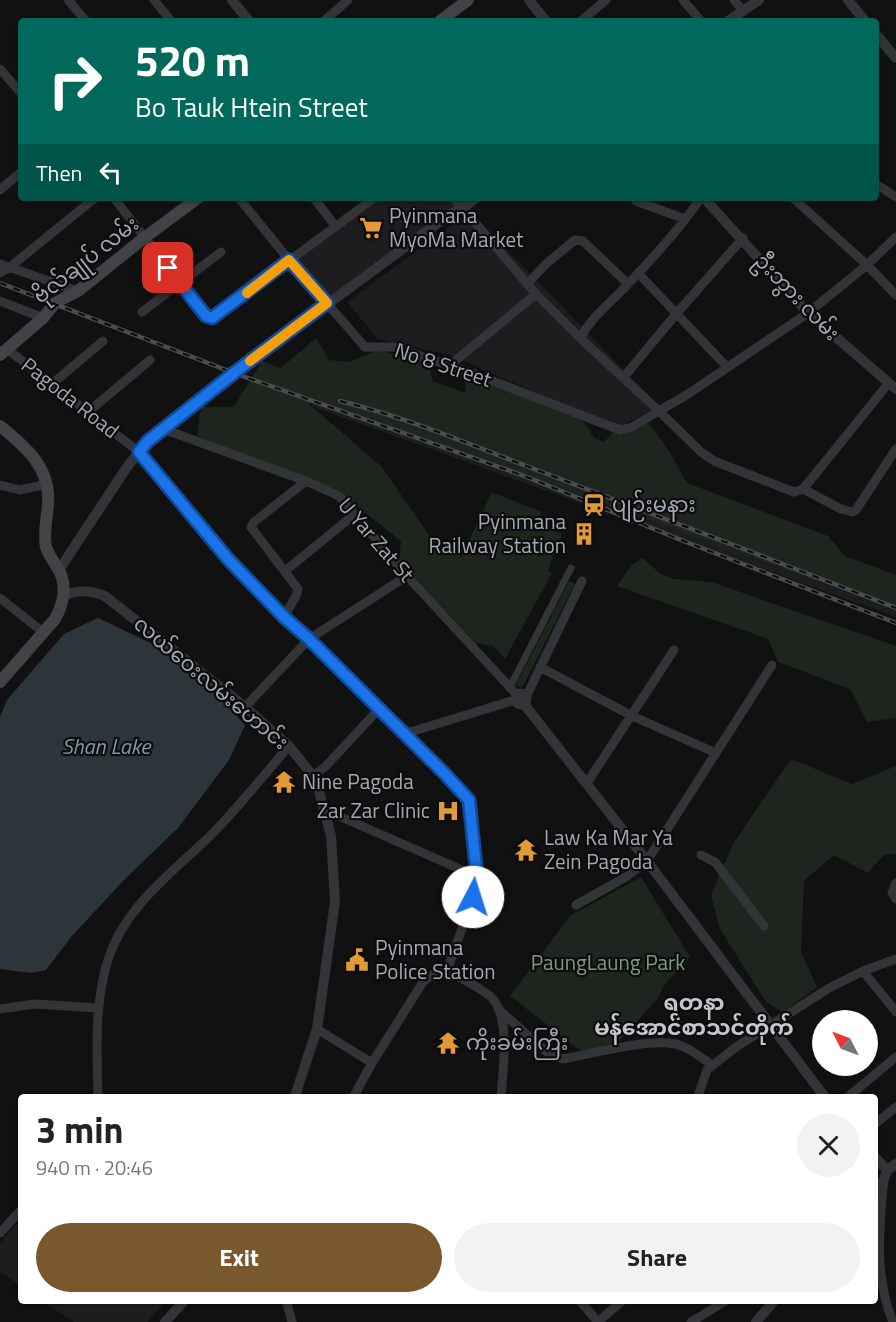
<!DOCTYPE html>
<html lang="en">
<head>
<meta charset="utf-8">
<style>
	:root { --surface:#fff; --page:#f2f2f2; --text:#222; --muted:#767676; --accent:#78582c }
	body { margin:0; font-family:"Titillium Web","Noto Sans Myanmar",sans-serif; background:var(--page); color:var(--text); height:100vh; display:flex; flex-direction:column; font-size:22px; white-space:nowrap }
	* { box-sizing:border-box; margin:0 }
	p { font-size:20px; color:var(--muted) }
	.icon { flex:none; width:33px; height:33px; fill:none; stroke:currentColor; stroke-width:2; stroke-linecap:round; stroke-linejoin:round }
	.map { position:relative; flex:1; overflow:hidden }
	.panel { position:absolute; left:18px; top:1094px; width:860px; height:210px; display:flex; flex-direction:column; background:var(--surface); border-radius:6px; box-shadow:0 2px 4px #0004 }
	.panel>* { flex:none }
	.banner { position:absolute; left:18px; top:18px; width:861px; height:183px; border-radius:6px; box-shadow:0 2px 4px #0004; background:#00695c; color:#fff; overflow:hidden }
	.needle { width:39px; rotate:312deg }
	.fabs { position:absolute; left:812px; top:1010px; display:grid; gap:12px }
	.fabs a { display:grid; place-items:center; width:66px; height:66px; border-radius:50%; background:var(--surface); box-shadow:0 2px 4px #0004; font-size:30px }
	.pin { position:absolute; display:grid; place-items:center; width:51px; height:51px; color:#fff; margin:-26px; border-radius:12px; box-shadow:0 3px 9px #0006 }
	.me { position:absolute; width:66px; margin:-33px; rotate:5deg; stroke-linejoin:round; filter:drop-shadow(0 0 4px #0008) }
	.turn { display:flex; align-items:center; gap:21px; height:126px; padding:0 18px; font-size:27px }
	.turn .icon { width:78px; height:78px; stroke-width:2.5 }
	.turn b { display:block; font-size:42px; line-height:51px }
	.then { display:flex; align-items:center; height:57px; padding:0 18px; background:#0003; gap:12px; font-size:22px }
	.round { display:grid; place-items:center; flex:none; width:63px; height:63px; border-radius:32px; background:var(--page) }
	.overview { display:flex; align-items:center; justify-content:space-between; height:102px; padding:0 18px }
	h1 { font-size:36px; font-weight:700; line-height:45px }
	.button { display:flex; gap:12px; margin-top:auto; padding:12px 18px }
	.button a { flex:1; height:69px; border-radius:36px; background:var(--accent); color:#fff; font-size:24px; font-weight:700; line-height:69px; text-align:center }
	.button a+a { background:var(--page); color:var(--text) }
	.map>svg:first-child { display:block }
</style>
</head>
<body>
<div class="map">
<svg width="896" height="1322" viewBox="0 0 896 1322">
	<rect width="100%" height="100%" fill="#111112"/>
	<path fill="#1d1d1f" d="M373,198H472L330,297L296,258Z
		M470,212L659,406L617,428L450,355L378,339L347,302Z
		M314,397L896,606V617L311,406Z
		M21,1219V1286L0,1272V1243Z
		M42,1301H167L147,1322H74Z"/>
	<path fill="#1e251e" d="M316,338L329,360L349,362L377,350L428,362L433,381L465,393L466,374L583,421L594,438L604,442L617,428L646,419L669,451L687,483L828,536L845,556L896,575V609L318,400L309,404L382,467L430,537L461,557L492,492L541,512L540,526L562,534L548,570L552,573L505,659L493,646L476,643L399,561L401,541L335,489L200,439L197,434L201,407H234L262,361L281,368Z
		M642,558L661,574L674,579L711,582L896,646V718L867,722L850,689L778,662L768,639L617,586L632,565Z
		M569,581L575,584L522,688L516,685Z
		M791,759L852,784L896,766V854L884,855L868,873L834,855L804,881L801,952L817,987L783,1012L766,1002L720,929L711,895L733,844Z
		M641,877L690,957L664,985L658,998L613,1048L585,1054L510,996L570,916Z"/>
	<path fill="#2c353a" d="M98,618L155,645L208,686L245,725L229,760L178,828L124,880L71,937L46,970L31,973L0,969V717L7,700L64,634Z"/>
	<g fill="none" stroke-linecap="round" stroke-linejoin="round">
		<path stroke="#323437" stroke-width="7" d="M510,687L571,568"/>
		<path stroke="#323437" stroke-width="9" d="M68,0L86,21
			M154,0L171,21
			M683,0L701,21
			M734,0L743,11
			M324,21L348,0
			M581,21L606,0
			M0,69L21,93
			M876,184L896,197
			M0,190L21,172
			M114,198L205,315L212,318L374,198
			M239,198L289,260L365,347H394L472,373L620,430L632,427L659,411L701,452L714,461L794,492L803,489L808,483L888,384
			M314,198L336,227
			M454,198L536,294L580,338L659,411L688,394L808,313L867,265L896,237
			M793,198L867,265L896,295
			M636,201L685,219
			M0,264L78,291
			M0,273L10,267L95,198
			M638,273L727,367
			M527,284L546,264L575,240L583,241L628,284
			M0,301L43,318
			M142,312L221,252
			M580,338C592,316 612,302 629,283C654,257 680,228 701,198
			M7,349L139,452L228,559L284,617L309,639L378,710L444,773L469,800L476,876L473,897L447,971L435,973L423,982L372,1063L354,1096
			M450,365L536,294
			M623,378L677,313L743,238
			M52,384L103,341
			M88,412L150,360
			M163,429L306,481L339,496L407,576L517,695
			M0,485L20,490L48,484
			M803,489L841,509L852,512L856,510L896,449
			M285,571L355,514
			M0,598L44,633
			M284,617L296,596L298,589L251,527L254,522L306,481
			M540,667L632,716L716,753
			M526,697L582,581
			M245,707L309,639L407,576
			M404,734L515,700
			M313,776L325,767L378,710
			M587,783L674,650
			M325,810L476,876
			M701,855L715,862L764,926
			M896,883L892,893L896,899
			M576,905L626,877L647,861L772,665
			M447,971C462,979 478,986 491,997C511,1016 503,1071 501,1096
			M863,971L896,1012
			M0,1009L35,1004L98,1008
			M498,1009L549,1054L563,1059C591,1054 648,1038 675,1044C689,1047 700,1057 712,1065
			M317,1029L372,1063
			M98,1096C97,1052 94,1004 108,960C124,907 173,872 211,835C239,807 264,775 289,746
			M698,1096L707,1070L736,1047L831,987L863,971L896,959
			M849,1096L896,1057
			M874,1125L896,1107
			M884,1179C879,1227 874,1277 893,1322
			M0,1233L21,1210
			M286,1300L292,1322
			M579,1300L598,1322L623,1300
			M691,1322L727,1300"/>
		<path stroke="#323437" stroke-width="10" d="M232,0L249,21
			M529,0L546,21
			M848,0L865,21
			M728,21L759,0
			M876,34L896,58
			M704,198L808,313L896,389
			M59,570L127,467L148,441L234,373L450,214L463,208L476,198
			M65,595C80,590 89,590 105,596L245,707L289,746L313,776L318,787L331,836L335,902L317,1029L295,1096
			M515.5 699a5.5 5.5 0 1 1 11 0a5.5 5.5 0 1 1-11 0Z
			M524,704L647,861L824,1096
			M874,1156L887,1170
			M874,1189L884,1179L887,1170L896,1164
			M165,1322L185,1300
			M756,1322L775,1300"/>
		<path stroke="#414347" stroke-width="12" d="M440,21L468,0
			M0,355L43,318L55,303L78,291L144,238L198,198
			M0,426C27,448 51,468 48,505C47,518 43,534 46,547C48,554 53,560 57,567C68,583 64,603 55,619L0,682"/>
		<g stroke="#4a4c50" stroke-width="4.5">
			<path id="rail" d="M0,283L234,373L527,477L686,542L896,623
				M340,401C409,418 476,447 542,472C661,517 778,562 896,608"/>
		</g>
		<use href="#rail" stroke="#0c0c0d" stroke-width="2" stroke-dasharray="7" stroke-linecap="butt"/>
	</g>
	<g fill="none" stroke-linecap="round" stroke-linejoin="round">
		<g stroke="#114b97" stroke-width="15">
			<path id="route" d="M168,268L206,316L212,318L289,260L327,303L234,373L148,441L139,452L228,559L284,617L309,639L444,773L469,800L477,876L473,897"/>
		</g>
		<use href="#route" stroke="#1a73e8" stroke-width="10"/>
		<path stroke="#f59e0b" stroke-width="10" d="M247,293L289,260L327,303L250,361"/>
	</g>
	<defs>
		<g id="supermarket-bare" transform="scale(1.8)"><path d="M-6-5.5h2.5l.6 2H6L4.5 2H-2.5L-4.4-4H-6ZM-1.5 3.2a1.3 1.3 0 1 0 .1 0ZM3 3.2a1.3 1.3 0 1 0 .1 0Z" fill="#e29a39" stroke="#0c0c0d" stroke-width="2.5" paint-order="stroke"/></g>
		<g id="station-bare" transform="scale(1.8)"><path d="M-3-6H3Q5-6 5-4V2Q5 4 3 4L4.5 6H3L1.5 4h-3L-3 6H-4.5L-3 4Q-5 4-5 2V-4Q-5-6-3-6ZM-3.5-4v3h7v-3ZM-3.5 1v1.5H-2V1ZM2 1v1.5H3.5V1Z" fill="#e29a39" stroke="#0c0c0d" stroke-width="2.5" paint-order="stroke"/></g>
		<g id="building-bare" transform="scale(1.8)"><path d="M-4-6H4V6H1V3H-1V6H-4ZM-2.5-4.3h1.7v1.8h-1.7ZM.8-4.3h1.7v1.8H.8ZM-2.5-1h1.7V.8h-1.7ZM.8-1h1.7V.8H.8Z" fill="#e29a39" stroke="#0c0c0d" stroke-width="2.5" paint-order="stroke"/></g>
		<g id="temple-bare" transform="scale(1.8)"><path d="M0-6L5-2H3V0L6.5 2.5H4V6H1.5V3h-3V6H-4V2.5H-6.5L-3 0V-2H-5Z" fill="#e29a39" stroke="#0c0c0d" stroke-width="2.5" paint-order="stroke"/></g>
		<g id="hospital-bare" transform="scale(1.8)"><path d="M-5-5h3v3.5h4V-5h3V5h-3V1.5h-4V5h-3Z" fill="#e29a39" stroke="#0c0c0d" stroke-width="2.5" paint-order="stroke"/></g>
		<g id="civic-bare" transform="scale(1.8)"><path d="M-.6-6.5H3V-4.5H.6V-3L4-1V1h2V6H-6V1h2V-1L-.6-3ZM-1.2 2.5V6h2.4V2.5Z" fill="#e29a39" stroke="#0c0c0d" stroke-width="2.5" paint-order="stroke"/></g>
	</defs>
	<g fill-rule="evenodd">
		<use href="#supermarket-bare" x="371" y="228"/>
		<use href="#station-bare" x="594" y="505"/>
		<use href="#building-bare" x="584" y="534"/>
		<use href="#temple-bare" x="284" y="782"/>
		<use href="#hospital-bare" x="448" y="811"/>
		<use href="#temple-bare" x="526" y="850"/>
		<use href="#civic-bare" x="357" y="960"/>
		<use href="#temple-bare" x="448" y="1043"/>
	</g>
	<g text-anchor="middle" stroke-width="4.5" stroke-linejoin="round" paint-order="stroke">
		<g font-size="21" fill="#a3a9b2" stroke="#0c0c0d" text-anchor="start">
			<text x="389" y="223">Pyinmana<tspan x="389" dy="24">MyoMa Market</tspan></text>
			<text x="612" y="512">ပျဉ်းမနား</text>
			<text x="566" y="529" text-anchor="end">Pyinmana<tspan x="566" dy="24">Railway Station</tspan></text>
			<text x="302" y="789">Nine Pagoda</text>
			<text x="430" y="818" text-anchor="end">Zar Zar Clinic</text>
			<text x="544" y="845">Law Ka Mar Ya<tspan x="544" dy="24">Zein Pagoda</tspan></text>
			<text x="375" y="955">Pyinmana<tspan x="375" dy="24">Police Station</tspan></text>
			<text x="466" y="1050">ကိုးခမ်းကြီး</text>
		</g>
		<g font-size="21" fill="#a3a9b2" stroke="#0c0c0d">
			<text transform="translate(86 260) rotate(-38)" y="7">ဗိုလ်ချုပ် လမ်း</text>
			<text transform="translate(797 297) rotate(46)" y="7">ဦးဘွား လမ်း</text>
			<text transform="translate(443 365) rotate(18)" y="7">No 8 Street</text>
			<text transform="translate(70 398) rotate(38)" y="7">Pagoda Road</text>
			<text transform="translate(376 540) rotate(49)" y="7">U Yar Zat St</text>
			<text transform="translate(211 683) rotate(40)" y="7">လယ်ဝေးလမ်းဟောင်း</text>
		</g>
		<g font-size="21" fill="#7d9c7c" stroke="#0c0c0d">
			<text x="608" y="970">PaungLaung Park</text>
		</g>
		<g font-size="22" font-style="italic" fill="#7d9aab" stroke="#0c0c0d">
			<text x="106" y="754">Shan Lake</text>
		</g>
		<g font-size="22" font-weight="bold" fill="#c4c8ce" stroke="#0c0c0d">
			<text x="694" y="1010">ရတနာ<tspan x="694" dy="25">မန်အောင်စာသင်တိုက်</tspan></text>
		</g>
	</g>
</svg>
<div class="fabs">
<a><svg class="needle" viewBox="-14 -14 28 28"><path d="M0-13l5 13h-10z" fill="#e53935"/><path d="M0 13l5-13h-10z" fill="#767676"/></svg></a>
</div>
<div class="pin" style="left:168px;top:268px;background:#d93025"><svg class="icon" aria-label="arrive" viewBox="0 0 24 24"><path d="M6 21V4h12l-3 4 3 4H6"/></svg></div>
<svg class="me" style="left:473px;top:897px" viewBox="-20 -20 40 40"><circle r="19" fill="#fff"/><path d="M0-13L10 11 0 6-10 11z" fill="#1a73e8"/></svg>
<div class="banner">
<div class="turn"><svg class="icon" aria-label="right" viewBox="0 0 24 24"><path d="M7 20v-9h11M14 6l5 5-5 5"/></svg><div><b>520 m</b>Bo Tauk Htein Street</div></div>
<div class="then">Then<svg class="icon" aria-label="left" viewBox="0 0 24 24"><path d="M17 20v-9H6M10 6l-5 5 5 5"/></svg></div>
</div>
<section class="panel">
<div class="overview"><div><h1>3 min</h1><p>940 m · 20:46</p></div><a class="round"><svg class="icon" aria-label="close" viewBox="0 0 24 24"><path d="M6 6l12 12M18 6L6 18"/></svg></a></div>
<div class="button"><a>Exit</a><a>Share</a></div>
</section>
</div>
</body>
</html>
